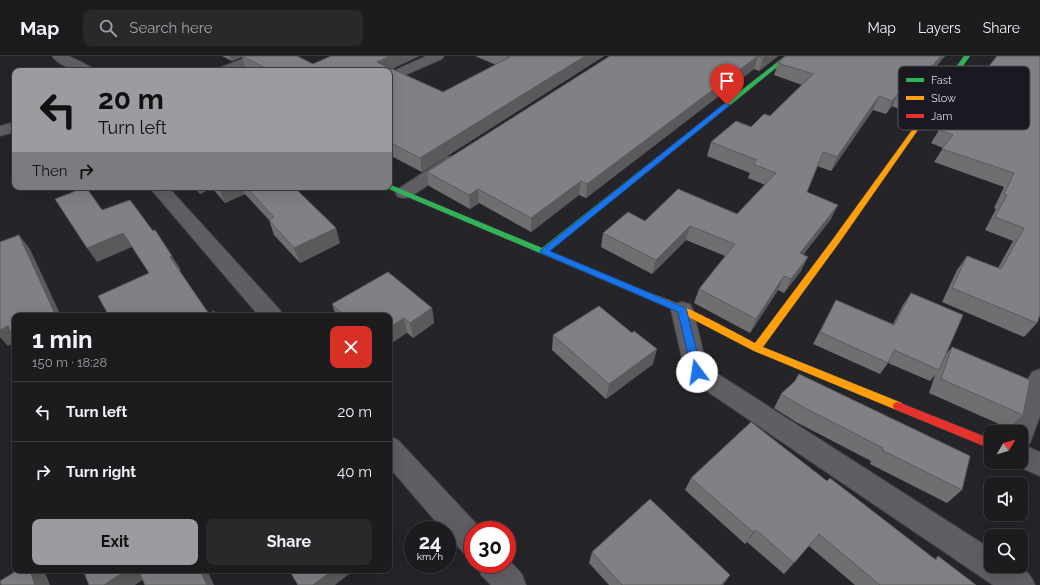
<!DOCTYPE html>
<html lang="en">
<head>
<meta charset="utf-8">
<style>
	:root { --surface:#1c1c1f; --page:#29292c; --text:#f1f3f6; --muted:#a0a1a4; --line:#3a3a3d; --accent:#9b9ba0 }
	body { margin:0; font-family:Raleway,sans-serif; background:var(--page); color:var(--text); height:100vh; display:flex; flex-direction:column; font-size:15px; white-space:nowrap }
	* { box-sizing:border-box; margin:0 }
	p { font-size:13px; color:var(--muted) }
	.icon { flex:none; width:22px; height:22px; fill:none; stroke:currentColor; stroke-width:2; stroke-linecap:round; stroke-linejoin:round }
	.map { position:relative; flex:1; overflow:hidden }
	.panel { position:absolute; left:12px; top:257px; width:380px; height:260px; display:flex; flex-direction:column; background:var(--surface); border-radius:8px; box-shadow:0 4px 16px #0002,0 0 0 1px var(--line) }
	.panel>* { flex:none }
	.banner { position:absolute; left:12px; top:12px; width:380px; height:122px; border-radius:8px; box-shadow:0 4px 16px #0002,0 0 0 1px var(--line); background:#9b9ba0; color:#111; overflow:hidden }
	.needle { width:26px; rotate:52deg }
	.tools { position:absolute; left:984px; top:369px; display:grid; gap:8px }
	.tools a { display:grid; place-items:center; width:44px; height:44px; border-radius:8px; background:var(--surface); box-shadow:0 4px 16px #0002,0 0 0 1px var(--line); font-size:20px }
	.speed { position:absolute; left:404px; top:465px; display:flex; gap:8px; font-size:20px; font-weight:700; text-align:center }
	.speed>* { display:grid; place-content:center; width:52px; height:52px; border-radius:50%; background:var(--surface); box-shadow:0 4px 16px #0002,0 0 0 1px var(--line); line-height:1 }
	.speed small { font-size:10px; font-weight:400 }
	.speed .limit { border:6px solid #d22; background:#fff; color:#111 }
	.pin { position:absolute; display:grid; place-items:center; width:34px; height:34px; color:#fff; margin:-41px -17px; border-radius:50% 50% 50% 0; rotate:-45deg; box-shadow:0 0 4px #0007 }
	.pin .icon { rotate:45deg }
	.me { position:absolute; width:44px; margin:-22px; rotate:346deg; stroke-linejoin:round; filter:drop-shadow(0 0 3px #0008) }
	.turn { display:flex; align-items:center; gap:14px; height:84px; padding:0 20px; font-size:18px }
	.turn .icon { width:52px; height:52px; stroke-width:2.5 }
	.turn b { display:block; font-size:28px; line-height:34px }
	.then { display:flex; align-items:center; height:38px; padding:0 20px; background:#0003; gap:8px; font-size:15px }
	.round { display:grid; place-items:center; flex:none; width:42px; height:42px; border-radius:8px; background:var(--page) }
	.summary { display:flex; align-items:center; justify-content:space-between; height:68px; padding:0 20px }
	h1 { font-size:24px; font-weight:700; line-height:30px }
	.primary-button { display:flex; gap:8px; margin-top:auto; padding:8px 20px }
	.primary-button a { flex:1; height:46px; border-radius:8px; background:var(--accent); color:#111; font-size:16px; font-weight:700; line-height:46px; text-align:center }
	.primary-button a+a { background:var(--page); color:var(--text) }
	ul { padding:0; list-style:none }
	li { display:flex; align-items:center; gap:12px; height:60px; padding:0 20px; border-top:1px solid var(--line) }
	li div { flex:1 }
	li b { display:block; font-size:15px }
	li em { font-style:normal }
	header { display:flex; align-items:center; gap:24px; box-sizing:border-box; height:56px; padding:0 20px; background:var(--surface); border-bottom:1px solid var(--line) }
	header strong { font-size:19px }
	nav { display:flex; gap:22px; margin-inline-start:auto; font-size:14px }
	.search { width:280px; height:36px; background:var(--page); display:flex; align-items:center; gap:10px; box-sizing:border-box; padding:0 14px; border-radius:8px; color:var(--muted); font-size:15px }
	.map>svg:first-child { display:block }
</style>
</head>
<body>
<header>
<strong>Map</strong>
<div class="search"><svg class="icon" aria-label="search" viewBox="0 0 24 24"><circle cx="10" cy="10" r="6"/><path d="M15 15l6 6"/></svg>Search here</div>
<nav><a>Map</a><a>Layers</a><a>Share</a></nav>
</header>
<div class="map">
<svg width="1040" height="529" viewBox="0 0 1040 529">
	<rect width="100%" height="100%" fill="#252529"/>
	<g fill="none" stroke-linecap="round" stroke-linejoin="round">
		<g stroke="#403f43" stroke-width="2">
			<path id="street" d="M52,0C57,0 64,0 69,0C73,2 96,13 98,15C82,15 62,14 52,0Z
				M250,0H269L267,3L236,15H217L219,12Z
				M426,0H444L442,3L389,26V17Z
				M15,66V76L0,80V70Z
				M453,100L459,101L461,105L459,109L410,141L404,142L398,141L395,137L398,133L447,101Z
				M149,131H168L280,254L283,260H259Z
				M682,246L690,248L693,254L707,311L991,493V510C1012,510 1026,506 1035,529H993L689,323L685,316L671,254L674,248Z
				M1040,313V360L1030,387L1024,389L1040,396V420L1012,408L1011,406H1021V376H1009L1028,323L1032,316Z
				M389,380L398,384L482,474H473V501L463,496L447,478V474H443L389,411Z
				M507,502L522,518L526,529H491L481,519L477,508H507Z"/>
		</g>
		<g stroke="#403f43" stroke-width="1">
			<path id="fast" d="M785,0H791L549,195L652,238L653,240L652,242H646L384,131L391,129L542,192Z
				M964,0H970L919,72H915L914,71Z"/>
		</g>
		<g stroke="#403f43" stroke-width="1">
			<path id="slow" d="M915,70L920,71L839,187L763,291L902,347L903,350L902,353L898,354L894,353L754,295L679,256L646,242L645,240L646,238C658,234 740,279 755,287L833,183Z"/>
		</g>
		<g stroke="#403f43" stroke-width="1">
			<path id="jam" d="M898,346L991,383V393L894,353L893,350L894,347Z"/>
		</g>
		<use href="#street" fill="#5f5e62" fill-rule="evenodd"/>
		<use href="#fast" fill="#30b455" fill-rule="evenodd"/>
		<use href="#slow" fill="#ff9f0a" fill-rule="evenodd"/>
		<use href="#jam" fill="#e5322d" fill-rule="evenodd"/>
	</g>
	<path fill="#6f6f72" d="M222,0H297L313,8L331,0H419L392,13L443,36L496,9L475,0H604L422,116L389,99V15H251L246,13L242,1L232,5Z
		M610,0H778L759,15L754,13L586,142L579,139L531,176L479,147L470,153L429,130L427,116Z
		M786,0H945L899,53L892,50L886,58L873,54L831,115L817,110L807,136L831,163L803,199L801,215L784,237L778,234L750,277L694,247L699,233L725,200L686,184L652,218L601,191L603,177L645,165L737,158L765,129L748,122L750,117L707,100L711,86L751,71L770,60L802,29L774,19L778,7Z
		M1040,0L1037,267L1024,281L942,246L957,214L967,200L998,212L1013,185L985,174L996,153L994,152L1004,131L934,106L943,92L931,87L939,74Z
		M194,131H294L340,187L300,207L274,179L269,164L245,138L225,147L212,132L200,138Z
		M911,237L947,297L952,291L1023,359L1008,372L929,337L935,319L930,325L888,307L880,318L813,288L836,244L893,268L903,249Z
		M332,248L432,252L434,267L413,282L389,260H336Z
		M632,277L653,308L606,343L552,294L553,279Z
		M799,318L962,434L947,447L870,408L871,405L796,366L774,352L781,338L794,326Z
		M691,422L827,425L935,503L938,500L976,529H855L809,490L784,518L747,486L745,488L685,434Z
		M592,496L730,519L723,529H609L589,507Z"/>
	<path fill="#5a5a5d" d="M230,0H246H242V1L232,5Z
		M390,0H419L387,15L377,6Z
		M585,0H604L422,116L420,102Z
		M758,0L754,13L586,142L587,128Z
		M765,0H778L759,15L763,2Z
		M941,0H945L899,53L906,39Z
		M899,37L892,50L886,58L892,45Z
		M879,40L873,54L831,115L837,101Z
		M581,125L579,139L531,176V162Z
		M197,131H212V132L200,138Z
		M221,131H242L245,138L225,147L219,132Z
		M478,133L479,147L470,153L469,139Z
		M838,149L831,163L793,211L800,197Z
		M690,170L686,184L652,218L656,204Z
		M336,172L340,187L300,207L294,192Z
		M123,177L132,191L97,206L87,192Z
		M19,179L30,193L61,260H56Z
		M172,200L181,214L178,216L170,201Z
		M808,201L801,215L784,237L791,223Z
		M784,220L778,234L750,277L756,263Z
		M432,252L434,267L413,282L410,267Z
		M404,262L407,277L389,289V272Z
		M8,270L15,286L8,290L0,281V274Z
		M657,293L653,308L606,343L609,328Z
		M756,474L747,486L745,488L753,476Z
		M30,514H39L46,519L50,529H35Z
		M127,514H143L150,519L135,529H104Z
		M200,514H207L214,529H207Z
		M333,514H354L335,529H313Z
		M730,519L723,529H721Z"/>
	<path fill="#818185" stroke="#5a5a5d" d="M242,0H297L313,8L331,0H390L377,6L385,10L386,15L392,13L443,36L510,1L506,0H585L420,102L389,86V15H271Z
		M610,0H765L763,2L758,0L587,128L581,125L531,162L478,133L469,139L427,116Z
		M786,0H941L906,39L899,37L892,45L879,40L837,101L823,96L807,136L838,149L800,197L808,201L791,223L784,220L756,263L699,233L735,188L690,170L656,204L603,177L628,156L645,165L678,133L737,158L776,117L753,108L757,104L711,86L736,65L751,71L764,58L770,60L813,18L778,7Z
		M997,0H1040V259L1037,267L952,232L967,200L1001,213L1024,172L995,161L1007,139L1004,138L1014,117L942,93L953,79L939,74Z
		M86,131L102,154L130,144L153,175L155,174L172,200L170,201L209,258L214,255L217,260H109L98,240L149,217L123,177L87,192L55,143Z
		M246,131H294L336,172L294,192L269,164L274,161Z
		M19,179L56,260H15V288L8,270L0,274V186Z
		M388,216L432,252L410,267L404,262L389,272V260H345L332,248Z
		M911,237L963,259L939,314L894,294L888,307L820,276L836,244L894,269Z
		M599,250L632,277L634,275L657,293L609,328L553,279Z
		M952,291L1030,324L1023,359L941,323Z
		M799,318L970,400L962,434L882,394L883,392L805,352L781,338L795,325Z
		M751,366L827,425L830,422L936,504L938,500L976,529H880L819,478L794,507L756,474L753,476L691,422Z
		M650,443L730,519L721,529H622L592,496Z
		M18,514H30L35,529H1L0,525Z
		M83,514H127L104,529H89Z
		M138,514H200L207,529H145Z
		M289,514H333L313,529H298Z"/>
	<path fill="#1a73e8" stroke="#114b97" d="M725,47L730,49L550,195L686,252L702,316L700,318H694L692,316L678,256L541,197L540,195Z"/>
	<rect x="898" y="10" width="132" height="64" rx="6" fill="#1a1921" stroke="#54535a" stroke-width="1"/>
	<rect x="906" y="22" width="18" height="4" fill="#30b455"/>
	<rect x="906" y="40" width="18" height="4" fill="#ff9f0a"/>
	<rect x="906" y="58" width="18" height="4" fill="#e5322d"/>
	<g font-size="11" fill="#dbdae0">
		<text x="931" y="28">Fast</text>
		<text x="931" y="46">Slow</text>
		<text x="931" y="64">Jam</text>
	</g>
</svg>
<div class="tools">
<a><svg class="needle" viewBox="-14 -14 28 28"><path d="M0-13l5 13h-10z" fill="#e53935"/><path d="M0 13l5-13h-10z" fill="#a0a1a4"/></svg></a>
<a><svg class="icon" aria-label="sound" viewBox="0 0 24 24"><path d="M4 9h4l5-4v14l-5-4H4zM17 9q2 3 0 6"/></svg></a>
<a><svg class="icon" aria-label="search" viewBox="0 0 24 24"><circle cx="10" cy="10" r="6"/><path d="M15 15l6 6"/></svg></a>
</div>
<div class="speed"><div>24<small>km/h</small></div><div class="limit">30</div></div>
<div class="pin" style="left:727px;top:49px;background:#d93025"><svg class="icon" aria-label="arrive" viewBox="0 0 24 24"><path d="M6 21V4h12l-3 4 3 4H6"/></svg></div>
<svg class="me" style="left:697px;top:316px" viewBox="-20 -20 40 40"><circle r="19" fill="#fff"/><path d="M0-13L10 11 0 6-10 11z" fill="#1a73e8"/></svg>
<div class="banner">
<div class="turn"><svg class="icon" aria-label="left" viewBox="0 0 24 24"><path d="M17 20v-9H6M10 6l-5 5 5 5"/></svg><div><b>20 m</b>Turn left</div></div>
<div class="then">Then<svg class="icon" aria-label="right" viewBox="0 0 24 24"><path d="M7 20v-9h11M14 6l5 5-5 5"/></svg></div>
</div>
<section class="panel">
<div class="summary"><div><h1>1 min</h1><p>150 m · 18:28</p></div><a class="round" style="background:#d93025;color:#fff"><svg class="icon" aria-label="close" viewBox="0 0 24 24"><path d="M6 6l12 12M18 6L6 18"/></svg></a></div>
<ul>
<li><svg class="icon" aria-label="left" viewBox="0 0 24 24"><path d="M17 20v-9H6M10 6l-5 5 5 5"/></svg><div><b>Turn left</b></div><em>20 m</em></li>
<li><svg class="icon" aria-label="right" viewBox="0 0 24 24"><path d="M7 20v-9h11M14 6l5 5-5 5"/></svg><div><b>Turn right</b></div><em>40 m</em></li>
</ul>
<div class="primary-button"><a>Exit</a><a>Share</a></div>
</section>
</div>
</body>
</html>
